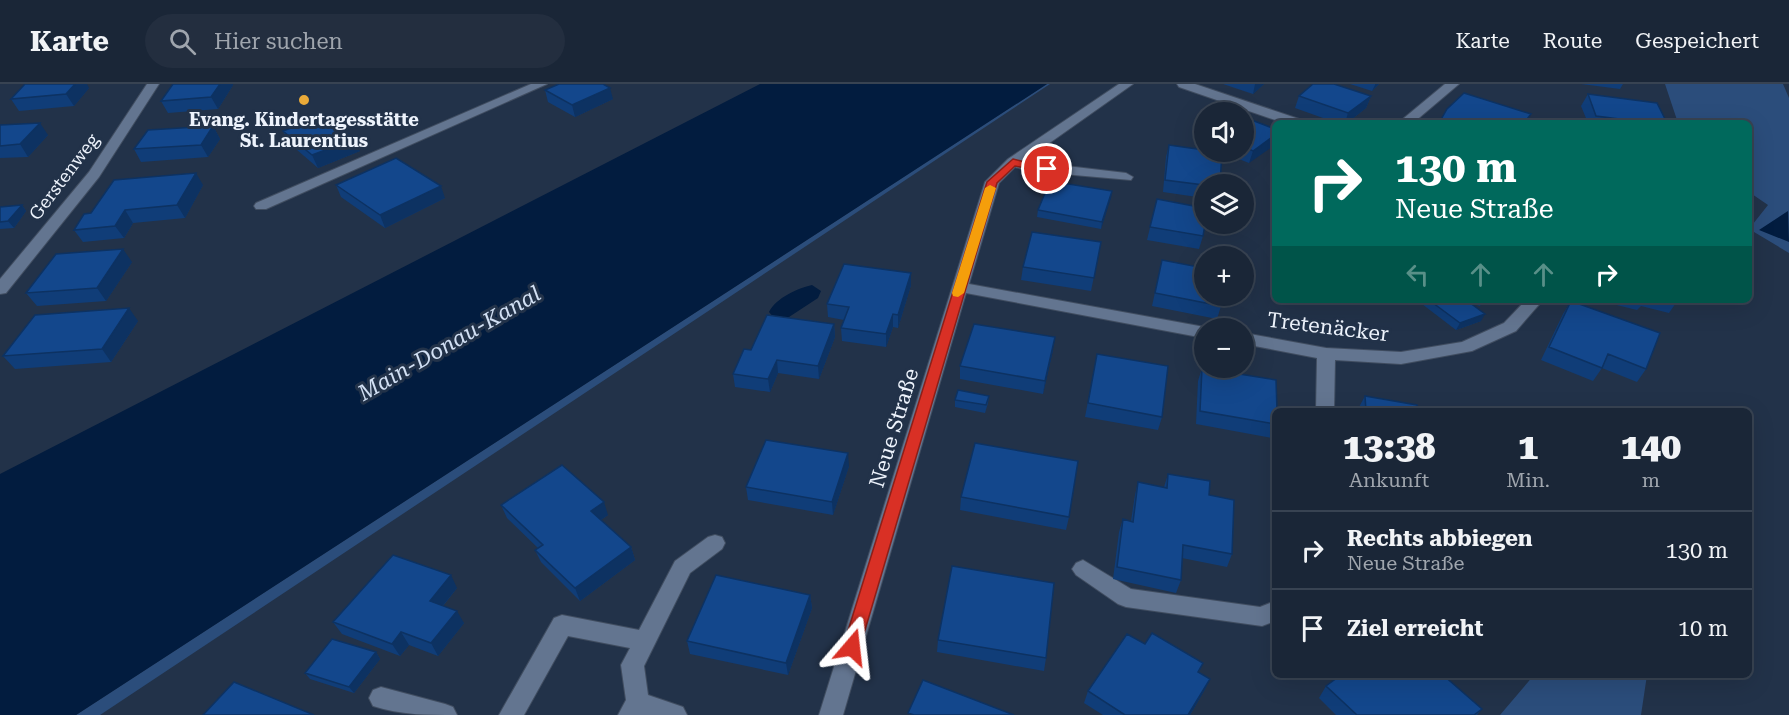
<!DOCTYPE html>
<html lang="de">
<head>
<meta charset="utf-8">
<style>
	:root { --surface:#1a2637; --page:#232e3f; --text:#f1f3f6; --muted:#9fa5ad; --line:#384352 }
	body { margin:0; font-family:"Roboto Serif",serif; background:var(--page); color:var(--text); height:100vh; display:flex; flex-direction:column; font-size:22px; white-space:nowrap }
	* { box-sizing:border-box; margin:0 }
	p { font-size:20px; color:var(--muted) }
	.icon { flex:none; width:33px; height:33px; fill:none; stroke:currentColor; stroke-width:2; stroke-linecap:round; stroke-linejoin:round }
	.map { position:relative; flex:1; overflow:hidden }
	.sheet { position:absolute; left:1272px; top:324px; width:480px; height:270px; display:flex; flex-direction:column; background:var(--surface); border-radius:9px; box-shadow:0 6px 24px #0002,0 0 0 2px var(--line) }
	.sheet>* { flex:none }
	.hud { position:absolute; left:1272px; top:36px; width:480px; height:183px; border-radius:9px; box-shadow:0 6px 24px #0002,0 0 0 2px var(--line); background:#00695c; color:#fff; overflow:hidden }
	.fabs { position:absolute; left:1194px; top:18px; display:grid; gap:12px }
	.fabs a { display:grid; place-items:center; width:60px; height:60px; border-radius:50%; background:var(--surface); box-shadow:0 6px 24px #0002,0 0 0 2px var(--line); font-size:30px }
	.pin { position:absolute; display:grid; place-items:center; width:51px; height:51px; color:#fff; margin:-26px; border:3px solid #fff; border-radius:50%; box-shadow:0 2px 6px #0007 }
	.me { position:absolute; width:66px; margin:-33px; rotate:17deg; stroke-linejoin:round; filter:drop-shadow(0 0 4px #0008) }
	.turn { display:flex; align-items:center; gap:21px; height:126px; padding:0 24px; font-size:27px }
	.turn .icon { width:78px; height:78px; stroke-width:2.5 }
	.turn b { display:block; font-size:42px; line-height:51px }
	.lanes { display:flex; align-items:center; height:57px; padding:0 24px; background:#0003; justify-content:center; gap:30px; direction:ltr }
	.lanes .off { opacity:.35 }
	.eta { display:flex; justify-content:space-evenly; align-items:center; height:102px; text-align:center }
	.eta b { font-size:36px; font-weight:800; line-height:42px }
	ul { padding:0; list-style:none }
	li { display:flex; align-items:center; gap:18px; height:78px; padding:0 24px; border-top:2px solid var(--line) }
	li div { flex:1 }
	li b { display:block; font-size:22px }
	li em { font-style:normal }
	header { display:flex; align-items:center; gap:36px; box-sizing:border-box; height:84px; padding:0 30px; background:var(--surface); border-bottom:2px solid var(--line) }
	header strong { font-size:28px }
	nav { display:flex; gap:33px; margin-inline-start:auto; font-size:21px }
	.search { width:420px; height:54px; background:var(--page); display:flex; align-items:center; gap:15px; box-sizing:border-box; padding:0 21px; border-radius:33px; color:var(--muted); font-size:22px }
	.map>svg:first-child { display:block }
</style>
</head>
<body>
<header>
<strong>Karte</strong>
<div class="search"><svg class="icon" aria-label="search" viewBox="0 0 24 24"><circle cx="10" cy="10" r="6"/><path d="M15 15l6 6"/></svg>Hier suchen</div>
<nav><a>Karte</a><a>Route</a><a>Gespeichert</a></nav>
</header>
<div class="map">
<svg width="1789" height="631" viewBox="0 0 1789 631">
	<rect width="100%" height="100%" fill="#223249"/>
	<path fill="#2b4d7b" d="M1047,0H1050L100,631H76Z
		M1665,0H1783L1789,14V169L1749,145L1768,121L1749,108V39H1678Z
		M1534,591H1647L1641,631H1500Z"/>
	<path fill="#021c3f" d="M760,0H1047L76,631H0V390Z
		M1788,127L1789,158L1759,146Z
		M812,201L821,207L818,214L789,233L774,234L769,228C776,214 798,204 812,201Z"/>
	<g fill="none" stroke-linecap="round" stroke-linejoin="round">
		<g stroke="#404d60" stroke-width="2">
			<path id="street" d="M147,0H159L99,93L6,209L0,210V195L89,88Z
				M531,0H547L266,125H256L254,122L256,119Z
				M1119,0H1133L1024,77L1126,89L1133,93L1131,96L1028,87L1015,83L999,99L969,200L1210,244H1204V254L966,209L843,631H819L985,98L1008,75Z
				M1177,0H1195L1302,36L1304,39H1284L1179,3Z
				M1445,0H1459L1413,39H1398Z
				M1526,216H1543L1516,247L1472,267L1401,280L1335,276L1334,327H1316L1317,274L1244,260V249L1326,264L1401,268L1462,258L1504,239Z
				M715,451L722,453L725,459L722,465L690,489L644,582L648,611L683,623L687,631H618L626,616L621,581L630,564L568,552L524,631H499L554,534L562,531L639,546L675,477L708,453Z
				M1083,476L1131,505L1260,523L1275,517V537L1262,542L1126,523L1118,520L1076,491L1072,485L1076,479Z
				M381,603L445,620L453,623L457,631C427,631 401,631 373,622L369,614L373,606Z"/>
		</g>
		<use href="#street" fill="#637590" fill-rule="evenodd"/>
	</g>
	<path fill="#103d78" d="M1223,0H1264L1253,10Z
		M1350,0H1379L1372,7Z
		M1581,0H1623L1620,5Z
		M233,1L218,25L168,29L161,17Z
		M89,4L74,22L19,27L11,15Z
		M545,6L613,15L575,33L548,18Z
		M1588,10L1667,39H1588L1581,22Z
		M1299,12H1371L1366,24L1347,39H1337L1295,24Z
		M1244,33L1275,45L1249,79L1221,68H1244Z
		M0,41L48,51L28,73L0,74Z
		M1204,41V60L1197,57L1200,45Z
		M213,42L220,55L208,73L141,78L134,65Z
		M283,47L360,67L318,84L289,59Z
		M1169,61L1204,100V114L1163,108L1166,73Z
		M1275,82V116L1271,94Z
		M203,101L185,134L133,139L124,154L83,158L74,146L91,129Z
		M336,101L445,114L385,144L341,113Z
		M1112,107L1101,145L1037,133L1038,126Z
		M1157,115L1203,152L1199,165L1147,156Z
		M22,121L26,127L14,144L0,145V123Z
		M1101,158L1091,207L1021,196L1023,183Z
		M1162,176L1221,222L1217,235L1152,222Z
		M132,178L106,217L37,222L26,209Z
		M911,189V201L898,244L893,243L886,263L842,257L841,244L844,236L828,233L827,220Z
		M1424,216H1451L1453,218L1458,216H1483L1480,222L1470,219L1481,237L1456,246L1422,220Z
		M1596,216H1678L1669,229L1641,222L1637,226Z
		M1571,217L1646,285L1637,298L1602,284L1593,297L1541,276L1563,230Z
		M138,237L111,278L15,285L3,272Z
		M834,240L835,253L819,295L778,289L770,308L735,303L733,290L751,266Z
		M1053,266L1043,310L960,295V282Z
		M1097,270L1162,333L1158,346L1085,333Z
		M1202,284L1275,327V347L1272,354L1196,340L1198,297Z
		M989,312L988,319L985,329L955,323V316Z
		M1365,312L1418,327H1359L1358,325Z
		M849,382L833,431L748,416L746,403Z
		M1168,390L1209,411L1232,470L1227,483L1182,474L1181,496L1176,509L1113,495L1119,448L1123,435L1131,437L1135,411L1138,398L1164,403Z
		M961,413L1069,433L1066,446L960,426Z
		M501,421L608,431L601,436L631,463L635,476L580,517L541,478L535,466L538,464L507,434Z
		M457,504L443,522L464,539L438,572L409,561L400,572L342,550L333,538Z
		M810,511L812,524L788,591L690,570L687,557Z
		M938,556L1046,574L1044,587L937,568Z
		M1145,560L1203,579L1199,588L1210,595L1204,607L1190,631H1103L1084,619L1088,607Z
		M376,568L380,575L354,609L310,595L305,589Z
		M1326,602L1482,625L1477,631H1336L1319,614Z"/>
	<path fill="#0d3262" d="M75,0H87L89,4L74,22L66,10Z
		M220,0H233V1L218,25L211,13Z
		M1255,0H1264L1253,10Z
		M1375,0H1379L1372,7L1375,1Z
		M610,4L613,15L575,33L572,21Z
		M1371,12L1366,24L1347,39H1345L1348,29Z
		M40,39L48,51L28,73L20,60Z
		M213,42L220,55L208,73L201,61Z
		M1275,51V61L1249,79L1253,67Z
		M355,55L360,67L318,84L312,71Z
		M196,89L203,101L185,134L177,121Z
		M441,102L445,114L385,144L380,131Z
		M1112,107L1111,114L1101,145L1102,138Z
		M22,121L26,127L14,144L8,137Z
		M125,126L133,139L124,154L115,142Z
		M123,165L132,178L106,217L97,204Z
		M911,189V201L898,244V231Z
		M129,224L138,237L111,278L102,265Z
		M893,230V243L886,263V250Z
		M1485,230L1481,237L1456,246L1460,239Z
		M834,240L835,253L819,295L818,282Z
		M1055,253L1053,266L1043,310L1045,297Z
		M777,276L778,289L770,308L768,295Z
		M848,369L849,382L833,431L832,418Z
		M604,418L608,431L595,440L591,427Z
		M631,463L635,476L580,517L575,504Z
		M451,491L457,504L437,529L430,517Z
		M810,511L812,524L788,591L786,579Z
		M457,527L464,539L438,572L431,559Z
		M401,548L409,561L400,572L392,560Z
		M376,568L380,575L354,609L349,603Z
		M1210,595L1204,607L1190,631H1188Z"/>
	<path fill="#13478c" stroke="#0d3262" stroke-width="1.5" d="M25,0H75L66,10L11,15Z
		M173,0H220L211,13L161,17Z
		M559,0H603L610,4L572,21L545,6Z
		M1313,0H1334L1371,12L1348,29L1299,12Z
		M1464,9L1531,30L1524,39H1439L1447,25Z
		M1588,10L1657,19L1667,39H1651L1596,32Z
		M325,31L355,55L312,71L283,47Z
		M1244,33L1275,45V51L1253,67L1244,63Z
		M40,39L20,60L0,62V41Z
		M1204,41V47L1200,45Z
		M213,42L201,61L134,65L148,46Z
		M1169,61L1204,66V68H1222L1220,100L1204,101L1165,96Z
		M396,74L441,102L380,131L336,101Z
		M196,89L177,121L125,126L115,142L74,146L84,130L91,129L114,96Z
		M1050,97L1112,107L1102,138L1038,126Z
		M1157,115L1204,124L1205,140L1203,152L1150,143Z
		M22,121L8,137L0,138V123Z
		M1032,148L1101,158L1094,194L1023,183Z
		M123,165L97,204L26,209L56,170Z
		M1162,176L1204,184V212H1223L1221,222L1155,209Z
		M844,180L911,189L898,231L893,230L886,250L841,244L849,223L827,220Z
		M1429,216H1451L1453,218L1458,216H1466L1485,230L1460,239Z
		M1571,217L1660,249L1646,285L1608,270L1602,284L1549,263Z
		M129,224L102,265L3,272L35,231Z
		M767,231L834,240L818,282L777,276L768,295L733,290L744,265L751,266Z
		M974,240L1055,253L1045,297L960,282Z
		M1097,270L1168,282L1162,333L1088,319Z
		M1202,284L1276,296L1277,327H1275V340L1200,327Z
		M958,306L989,312L986,321L955,316Z
		M1365,312L1417,321L1418,327H1366Z
		M766,356L848,369L832,418L746,403Z
		M975,359L1078,377L1069,433L961,413Z
		M562,381L604,418L591,427L631,463L575,504L535,466L543,461L501,421Z
		M1168,390L1210,397L1209,411L1234,416L1232,470L1183,461L1181,496L1117,483L1123,435L1133,438L1138,398L1167,404Z
		M393,471L451,491L430,517L457,527L431,559L401,548L392,560L333,538Z
		M952,482L1054,499L1046,574L938,556Z
		M716,491L810,511L786,579L687,557Z
		M1152,549L1203,579L1198,588L1210,595L1188,631H1125L1088,607L1127,550L1145,560Z
		M332,555L376,568L349,603L305,589Z
		M1341,591H1443L1482,625L1474,631H1357L1326,602Z
		M923,596L1014,631H914L908,629Z
		M234,598L314,631H203Z"/>
	<path fill="#d93025" stroke="#8d1f18" stroke-width="1.5" d="M1013,75L1053,85L1047,88L1015,82L997,99L860,563L858,569L852,571L846,569L843,563L987,98Z"/>
	<path fill="#f59e0b" d="M990,101L996,104L964,209L958,213L953,212L952,209L985,104Z"/>
	<circle fill="#eaaa39" stroke="#223249" stroke-width="2" cx="304" cy="16" r="6"/>
	<g text-anchor="middle" stroke-width="6" stroke-linejoin="round" paint-order="stroke">
		<g font-size="18" font-weight="bold" fill="#edf3fc" stroke="#223249">
			<text x="304" y="42">Evang. Kindertagesstätte<tspan x="304" dy="21">St. Laurentius</tspan></text>
		</g>
		<g font-size="18" fill="#edf3fc" stroke="#223249">
			<text transform="translate(64 93) rotate(-53)" y="6">Gerstenweg</text>
		</g>
		<g font-size="21" fill="#edf3fc" stroke="#223249">
			<text transform="translate(1328 243) rotate(7)" y="7">Tretenäcker</text>
			<text transform="translate(894 344) rotate(-73)" y="7">Neue Straße</text>
		</g>
		<g font-size="22" font-style="italic" fill="#d2e0f4" stroke="#223249">
			<text transform="translate(449 259) rotate(-30)" y="8">Main-Donau-Kanal</text>
		</g>
	</g>
</svg>
<div class="fabs">
<a><svg class="icon" aria-label="sound" viewBox="0 0 24 24"><path d="M4 9h4l5-4v14l-5-4H4zM17 9q2 3 0 6"/></svg></a>
<a><svg class="icon" aria-label="layers" viewBox="0 0 24 24"><path d="M12 4l9 5-9 5-9-5zM3 14l9 5 9-5"/></svg></a>
<a>+</a>
<a>−</a>
</div>
<div class="pin" style="left:1047px;top:85px;background:#d93025"><svg class="icon" aria-label="arrive" viewBox="0 0 24 24"><path d="M6 21V4h12l-3 4 3 4H6"/></svg></div>
<svg class="me" style="left:852px;top:563px" viewBox="-20 -20 40 40"><path d="M0-17L14 15 0 8-14 15z" fill="#d93025" stroke="#fff" stroke-width="4"/></svg>
<div class="hud">
<div class="turn"><svg class="icon" aria-label="right" viewBox="0 0 24 24"><path d="M7 20v-9h11M14 6l5 5-5 5"/></svg><div><b>130 m</b>Neue Straße</div></div>
<div class="lanes"><svg class="icon off" aria-label="left" viewBox="0 0 24 24"><path d="M17 20v-9H6M10 6l-5 5 5 5"/></svg><svg class="icon off" aria-label="ahead" viewBox="0 0 24 24"><path d="M12 20V5M6 11l6-6 6 6"/></svg><svg class="icon off" aria-label="ahead" viewBox="0 0 24 24"><path d="M12 20V5M6 11l6-6 6 6"/></svg><svg class="icon" aria-label="right" viewBox="0 0 24 24"><path d="M7 20v-9h11M14 6l5 5-5 5"/></svg></div>
</div>
<section class="sheet">
<div class="eta">
<div><b>13:38</b><p>Ankunft</p></div>
<div><b>1</b><p>Min.</p></div>
<div><b>140</b><p>m</p></div>
</div>
<ul>
<li><svg class="icon" aria-label="right" viewBox="0 0 24 24"><path d="M7 20v-9h11M14 6l5 5-5 5"/></svg><div><b>Rechts abbiegen</b><p>Neue Straße</p></div><em>130 m</em></li>
<li><svg class="icon" aria-label="arrive" viewBox="0 0 24 24"><path d="M6 21V4h12l-3 4 3 4H6"/></svg><div><b>Ziel erreicht</b></div><em>10 m</em></li>
</ul>
</section>
</div>
</body>
</html>
